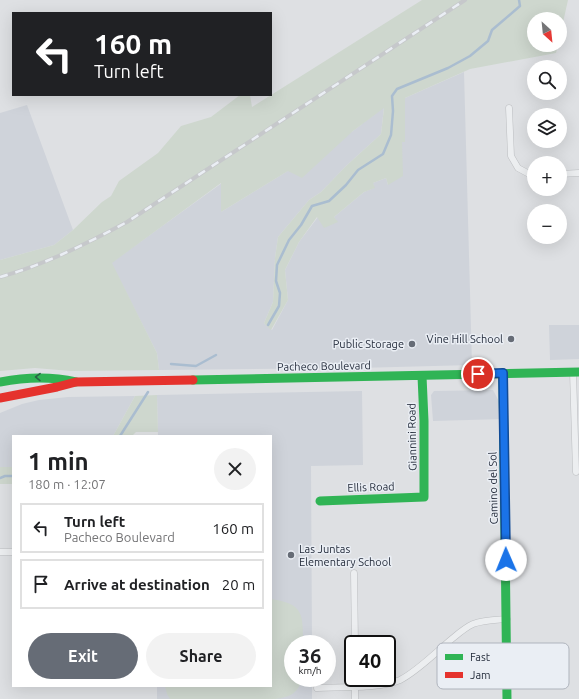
<!DOCTYPE html>
<html lang="en">
<head>
<meta charset="utf-8">
<style>
	:root { --surface:#fff; --page:#f2f2f2; --text:#202124; --muted:#757577; --line:#e0e0e0; --accent:#666c76 }
	body { margin:0; font-family:Ubuntu,sans-serif; background:var(--page); color:var(--text); height:100vh; display:flex; flex-direction:column; font-size:15px; white-space:nowrap }
	* { box-sizing:border-box; margin:0 }
	p { font-size:13px; color:var(--muted) }
	.icon { flex:none; width:22px; height:22px; fill:none; stroke:currentColor; stroke-width:2; stroke-linecap:round; stroke-linejoin:round }
	.map { position:relative; flex:1; overflow:hidden }
	.side { position:absolute; left:12px; top:435px; width:260px; height:252px; display:flex; flex-direction:column; background:var(--surface); border-radius:0px; box-shadow:0 4px 16px #0002 }
	.side>* { flex:none }
	.hud { position:absolute; left:12px; top:12px; width:260px; height:84px; border-radius:0px; box-shadow:0 4px 16px #0002; background:#202124; color:#fff; overflow:hidden }
	.needle { width:26px; rotate:153deg }
	.controls { position:absolute; left:527px; top:12px; display:grid; gap:8px }
	.controls a { display:grid; place-items:center; width:40px; height:40px; border-radius:50%; background:var(--surface); box-shadow:0 4px 16px #0002; font-size:20px }
	.speed { position:absolute; left:284px; top:635px; display:flex; gap:8px; font-size:20px; font-weight:700; text-align:center }
	.speed>* { display:grid; place-content:center; width:52px; height:52px; border-radius:50%; background:var(--surface); box-shadow:0 4px 16px #0002; line-height:1 }
	.speed small { font-size:10px; font-weight:400 }
	.speed .limit { border:2px solid #111; border-radius:6px; background:#fff; color:#111 }
	.pin { position:absolute; display:grid; place-items:center; width:34px; height:34px; color:#fff; margin:-17px; border:2px solid #fff; border-radius:50%; box-shadow:0 1px 4px #0007 }
	.me { position:absolute; width:44px; margin:-22px; rotate:359deg; stroke-linejoin:round; filter:drop-shadow(0 0 3px #0008) }
	.turn { display:flex; align-items:center; gap:14px; height:84px; padding:0 16px; font-size:18px }
	.turn .icon { width:52px; height:52px; stroke-width:2.5 }
	.turn b { display:block; font-size:28px; line-height:34px }
	.round { display:grid; place-items:center; flex:none; width:42px; height:42px; border-radius:21px; background:var(--page) }
	.summary { display:flex; align-items:center; justify-content:space-between; height:68px; padding:0 16px }
	h1 { font-size:24px; font-weight:700; line-height:30px }
	.button { display:flex; gap:8px; margin-top:auto; padding:8px 16px }
	.button a { flex:1; height:46px; border-radius:24px; background:var(--accent); color:#fff; font-size:16px; font-weight:700; line-height:46px; text-align:center }
	.button a+a { background:var(--page); color:var(--text) }
	ul { padding:0; list-style:none }
	li { display:flex; align-items:center; gap:12px; height:50px; margin:0 8px 6px; padding:0 8px; border:2px solid var(--line); border-radius:0px }
	li div { flex:1 }
	li b { display:block; font-size:15px }
	li em { font-style:normal }
	.map>svg:first-child { display:block }
</style>
</head>
<body>
<div class="map">
<svg width="579" height="699" viewBox="0 0 579 699">
	<rect width="100%" height="100%" fill="#dee0e3"/>
	<path fill="#cfd3da" d="M464,72L472,365L358,368L159,370L157,353L111,263L222,183L221,212L353,131L384,107L381,134L346,166L321,192L309,200L278,237L275,258L273,302L264,323L272,330L288,300L285,270L299,242L318,217L337,222L334,217L364,192L374,188L373,183L386,178L388,185L402,142H405V98Z
		M27,105L73,230L54,245L0,260V113Z
		M549,325H579V359L550,360Z
		M493,390L504,411V419L433,421L431,395L434,391Z
		M362,391L363,465L311,466L312,644H293V678H312V699H157V686H271V436H158L157,395Z
		M135,396L113,436H13V467H0V413L22,404L39,400L68,397Z"/>
	<path fill="#ced7ce" d="M422,0H568L560,36V19H534V45H558L556,53L470,69L405,98V142H402L403,176L388,185L386,178L373,183L375,188L364,192L334,217L338,222L324,228L317,217L299,242L285,270L288,300L271,330L264,323L273,302L275,258L278,237L309,200L321,192L346,166L381,134L384,108L353,131L302,178L288,171L221,212V183L112,263L157,353L159,370L71,371L35,368L0,371V260L54,245L73,230L102,202L111,196L119,181L158,153L181,126L211,117L240,95H250L252,107Z
		M157,395L158,432H136L132,436H113L135,396Z
		M0,467H13V484H0Z
		M271,599C304,604 303,614 303,644H293V678H302C299,693 290,697 276,699H170L167,694L165,686H271Z"/>
	<g fill="none" stroke-linecap="round" stroke-linejoin="round">
		<path stroke="#aabdd0" stroke-width="2.5" d="M268,325L279,306L280,293L276,281L277,265L289,240L301,225L312,206L329,201L346,185L358,170L383,154L391,135L393,111L392,96L397,89L448,68L470,56L488,41L492,30L520,6L519,0
			M171,364L196,366L216,355
			M120,436L148,392
			M0,478L5,476H13"/>
		<g stroke="#bcbec1" stroke-width="7">
			<path id="street" d="M509,108L511,156L518,168L531,175H534
				M560,174L579,173
				M573,372L576,472
				M0,552H13
				M354,573L355,644
				M317,688C339,687 380,689 400,680C418,671 437,651 453,638C459,633 466,627 473,624C484,620 496,620 507,619
				M355,699V678"/>
		</g>
		<use href="#street" stroke="#eceef0" stroke-width="6"/>
		<path stroke="#30b455" stroke-width="9" d="M503,373L507,699
			M193,380L579,372
			M0,382C26,377 50,376 76,382
			M320,501L424,497V421L422,376"/>
		<path stroke="#e5322d" stroke-width="9" d="M0,398L57,387L76,382L193,380"/>
		<g stroke="#c6c8cb" stroke-width="4">
			<path id="rail" d="M0,277C44,265 86,244 127,222L465,0"/>
		</g>
		<use href="#rail" stroke="#eaeef4" stroke-width="2.5" stroke-dasharray="8" stroke-linecap="butt"/>
	</g>
	<defs><path id="oneway-chevron" d="M-2-3.5L2.5 0L-2 3.5" fill="none" stroke-width="1.6" stroke-linecap="round" stroke-linejoin="round"/></defs>
	<use stroke="#296346" href="#oneway-chevron" transform="translate(38 377) rotate(-179)"/>
	<g fill="none" stroke-linecap="round" stroke-linejoin="round">
		<g stroke="#114b97" stroke-width="10">
			<path id="route" d="M478,374L503,373L506,560"/>
		</g>
		<use href="#route" stroke="#1a73e8" stroke-width="7"/>
	</g>
	<g fill="#666c76" stroke="#eaeef4" stroke-width="1.5">
		<circle cx="511" cy="339" r="4"/>
		<circle cx="412" cy="344" r="4"/>
		<circle cx="291" cy="555" r="4"/>
	</g>
	<g text-anchor="middle" stroke-width="3" stroke-linejoin="round" paint-order="stroke">
		<g font-size="11" fill="#252d3c" stroke="#eaeef4" text-anchor="end">
			<text x="503" y="343">Vine Hill School</text>
			<text x="404" y="348">Public Storage</text>
			<text x="299" y="553" text-anchor="start">Las Juntas<tspan x="299" dy="13">Elementary School</tspan></text>
		</g>
		<g font-size="11" fill="#252d3c" stroke="#eaeef4">
			<text transform="translate(324 366) rotate(-1)" y="4">Pacheco Boulevard</text>
			<text transform="translate(412 437) rotate(-91)" y="4">Giannini Road</text>
			<text transform="translate(371 487) rotate(-2)" y="4">Ellis Road</text>
			<text transform="translate(493 488) rotate(-91)" y="4">Camino del Sol</text>
		</g>
	</g>
	<rect x="437" y="643" width="132" height="46" rx="6" fill="#eaeef4" stroke="#afb4bd" stroke-width="1"/>
	<rect x="445" y="654" width="18" height="6" fill="#30b455"/>
	<rect x="445" y="672" width="18" height="6" fill="#e5322d"/>
	<g font-size="11" fill="#252d3c">
		<text x="470" y="661">Fast</text>
		<text x="470" y="679">Jam</text>
	</g>
</svg>
<div class="controls">
<a><svg class="needle" viewBox="-14 -14 28 28"><path d="M0-13l5 13h-10z" fill="#e53935"/><path d="M0 13l5-13h-10z" fill="#757577"/></svg></a>
<a><svg class="icon" aria-label="search" viewBox="0 0 24 24"><circle cx="10" cy="10" r="6"/><path d="M15 15l6 6"/></svg></a>
<a><svg class="icon" aria-label="layers" viewBox="0 0 24 24"><path d="M12 4l9 5-9 5-9-5zM3 14l9 5 9-5"/></svg></a>
<a>+</a>
<a>−</a>
</div>
<div class="speed"><div>36<small>km/h</small></div><div class="limit">40</div></div>
<div class="pin" style="left:478px;top:374px;background:#d93025"><svg class="icon" aria-label="arrive" viewBox="0 0 24 24"><path d="M6 21V4h12l-3 4 3 4H6"/></svg></div>
<svg class="me" style="left:506px;top:560px" viewBox="-20 -20 40 40"><circle r="19" fill="#fff"/><path d="M0-13L10 11 0 6-10 11z" fill="#1a73e8"/></svg>
<div class="hud">
<div class="turn"><svg class="icon" aria-label="left" viewBox="0 0 24 24"><path d="M17 20v-9H6M10 6l-5 5 5 5"/></svg><div><b>160 m</b>Turn left</div></div>
</div>
<section class="side">
<div class="summary"><div><h1>1 min</h1><p>180 m · 12:07</p></div><a class="round"><svg class="icon" aria-label="close" viewBox="0 0 24 24"><path d="M6 6l12 12M18 6L6 18"/></svg></a></div>
<ul>
<li><svg class="icon" aria-label="left" viewBox="0 0 24 24"><path d="M17 20v-9H6M10 6l-5 5 5 5"/></svg><div><b>Turn left</b><p>Pacheco Boulevard</p></div><em>160 m</em></li>
<li><svg class="icon" aria-label="arrive" viewBox="0 0 24 24"><path d="M6 21V4h12l-3 4 3 4H6"/></svg><div><b>Arrive at destination</b></div><em>20 m</em></li>
</ul>
<div class="button"><a>Exit</a><a>Share</a></div>
</section>
</div>
</body>
</html>
